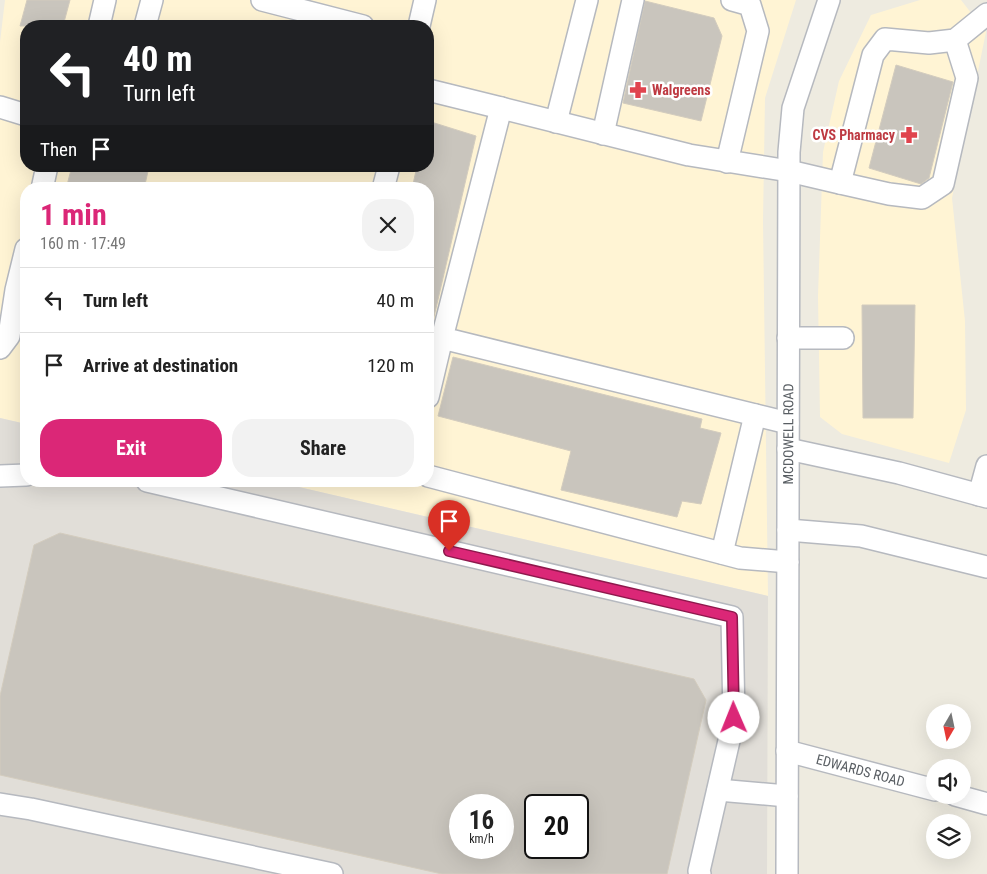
<!DOCTYPE html>
<html lang="en">
<head>
<meta charset="utf-8">
<style>
	:root { --surface:#fff; --page:#f2f2f2; --text:#222; --muted:#767676; --line:#e0e0e0; --accent:#db2777 }
	body { margin:0; font-family:"Roboto Condensed",sans-serif; background:var(--page); color:var(--text); height:100vh; display:flex; flex-direction:column; font-size:19px; white-space:nowrap }
	* { box-sizing:border-box; margin:0 }
	p { font-size:16px; color:var(--muted) }
	.icon { flex:none; width:28px; height:28px; fill:none; stroke:currentColor; stroke-width:2; stroke-linecap:round; stroke-linejoin:round }
	.map { position:relative; flex:1; overflow:hidden }
	.panel { position:absolute; left:20px; top:182px; width:414px; height:305px; display:flex; flex-direction:column; background:var(--surface); border-radius:20px; box-shadow:0 5px 20px #0002 }
	.panel>* { flex:none }
	.top-card { position:absolute; left:20px; top:20px; width:414px; height:152px; border-radius:20px; box-shadow:0 5px 20px #0002; background:#202124; color:#fff; overflow:hidden }
	.needle { width:32px; rotate:189deg }
	.buttons { position:absolute; left:926px; top:704px; display:grid; gap:10px }
	.buttons a { display:grid; place-items:center; width:45px; height:45px; border-radius:50%; background:var(--surface); box-shadow:0 5px 20px #0002; font-size:25px }
	.speed { position:absolute; left:449px; top:794px; display:flex; gap:10px; font-size:25px; font-weight:700; text-align:center }
	.speed>* { display:grid; place-content:center; width:65px; height:65px; border-radius:50%; background:var(--surface); box-shadow:0 5px 20px #0002; line-height:1 }
	.speed small { font-size:12px; font-weight:400 }
	.speed .limit { border:2px solid #111; border-radius:8px; background:#fff; color:#111 }
	.pin { position:absolute; display:grid; place-items:center; width:42px; height:42px; color:#fff; margin:-51px -21px; border-radius:50% 50% 50% 0; rotate:-45deg; box-shadow:0 0 5px #0007 }
	.pin .icon { rotate:45deg }
	.me { position:absolute; width:55px; margin:-28px; rotate:359deg; stroke-linejoin:round; filter:drop-shadow(0 0 4px #0008) }
	.turn { display:flex; align-items:center; gap:18px; height:105px; padding:0 20px; font-size:22px }
	.turn .icon { width:65px; height:65px; stroke-width:2.5 }
	.turn b { display:block; font-size:35px; line-height:42px }
	.then { display:flex; align-items:center; height:48px; padding:0 20px; background:#0003; gap:10px; font-size:19px }
	.round { display:grid; place-items:center; flex:none; width:52px; height:52px; border-radius:20px; background:var(--page) }
	.summary { display:flex; align-items:center; justify-content:space-between; height:85px; padding:0 20px }
	h1 { font-size:30px; font-weight:700; line-height:38px; color:var(--accent) }
	.primary-button { display:flex; gap:10px; margin-top:auto; padding:10px 20px }
	.primary-button a { flex:1; height:58px; border-radius:20px; background:var(--accent); color:#fff; font-size:20px; font-weight:700; line-height:58px; text-align:center }
	.primary-button a+a { background:var(--page); color:var(--text) }
	ul { padding:0; list-style:none }
	li { display:flex; align-items:center; gap:15px; height:65px; padding:0 20px; border-top:1px solid var(--line) }
	li div { flex:1 }
	li b { display:block; font-size:19px }
	li em { font-style:normal }
	.map>svg:first-child { display:block }
</style>
</head>
<body>
<div class="map">
<svg width="987" height="874" viewBox="0 0 987 874">
	<rect width="100%" height="100%" fill="#eeebe0"/>
	<path fill="#fff4d4" fill-rule="evenodd" d="M5,0H796L765,98L763,221L768,596L273,481H428V189H26V424L0,418V42ZM26,26H428V166H26Z
		M920,0H961L986,32L952,198L965,321L966,410L949,463L842,434L820,417L818,296L823,152L839,81L871,15Z"/>
	<path fill="#e1ded8" fill-rule="evenodd" d="M0,418L26,424V481H273L768,596L767,874H0ZM460,805H502V848H460ZM535,805H578V848H535Z"/>
	<path fill="#c9c5bd" stroke="#d3ccbe" fill-rule="evenodd" d="M27,0H70L63,26H20Z
		M645,1L714,18L722,36L701,121L623,103Z
		M896,65L953,82L929,178L921,184L869,168Z
		M428,121L476,136L433,321H428V189H412L417,166H428Z
		M72,166H129L148,171L144,189H66Z
		M862,305H915L913,418H863Z
		M453,357L702,419L700,428L721,433L701,504L682,501L677,517L561,490L571,451L438,416Z
		M60,533L694,679L706,700L667,874H442L0,775V696L34,545ZM460,805H502V848H460ZM535,805H578V848H535Z"/>
	<g fill="none" stroke-linecap="round" stroke-linejoin="round">
		<g stroke="#b6b9bf" stroke-width="24">
			<g id="minor">
				<path d="M262,0L363,26"/>
				<path d="M99,26L105,0"/>
				<path d="M145,26L152,0"/>
				<path d="M419,26L425,0"/>
				<path d="M428,90L501,108"/>
				<path d="M0,107L26,115"/>
				<path d="M556,122L587,0"/>
				<path d="M603,134L633,0"/>
				<path d="M727,162L758,31L750,5L732,0"/>
				<path d="M840,183L889,194L922,198L943,184L967,78L955,40"/>
				<path d="M42,189L47,166"/>
				<path d="M383,189L389,166"/>
				<path d="M788,338H843"/>
				<path d="M0,348L9,336L16,290L26,249"/>
				<path d="M428,397L442,338"/>
				<path d="M788,423L442,338L501,108L689,155L789,171L840,183L873,55L885,39L929,43L955,40L987,14"/>
				<path d="M788,449L899,473L987,497"/>
				<path d="M0,476L26,475"/>
				<path d="M428,476L740,558L788,562"/>
				<path d="M147,481L732,617L734,719L699,871L700,874"/>
				<path d="M979,495L987,466"/>
				<path d="M788,530L861,536L987,567"/>
				<path d="M722,553L755,415"/>
				<path id="s1" d="M787,751L935,790"/>
				<path d="M718,790L787,796"/>
				<path d="M955,795L987,804"/>
				<path d="M0,804L31,809L332,874"/>
				<path id="s2" d="M787,874L789,152L793,108L829,0"/>
			</g>
		</g>
		<use href="#minor" stroke="#fff" stroke-width="21"/>
	</g>
	<g fill="none" stroke-linecap="round" stroke-linejoin="round">
		<g stroke="#8e194d" stroke-width="12">
			<path id="route" d="M449,551L732,617L734,718"/>
		</g>
		<use href="#route" stroke="#db2777" stroke-width="9"/>
	</g>
	<defs>
		<g id="pharmacy-bare" transform="scale(1.35)"><path d="M-2-6h4v4h4v4h-4v4h-4v-4h-4v-4h4Z" fill="#e0444e" stroke="#fff" stroke-width="2.5" paint-order="stroke"/></g>
	</defs>
	<g fill-rule="evenodd">
		<use href="#pharmacy-bare" x="638" y="90"/>
		<use href="#pharmacy-bare" x="909" y="135"/>
	</g>
	<g text-anchor="middle" stroke-width="5" stroke-linejoin="round" paint-order="stroke">
		<g font-size="14" font-weight="bold" fill="#be3a42" stroke="#fff" text-anchor="start">
			<text x="652" y="95">Walgreens</text>
			<text x="895" y="140" text-anchor="end">CVS Pharmacy</text>
		</g>
		<g font-size="14" fill="#595e63" stroke="#fff">
			<text dy="5" stroke="none"><textPath href="#s2" startOffset="440">MCDOWELL ROAD</textPath></text>
			<text dy="5" stroke="none"><textPath href="#s1" startOffset="76">EDWARDS ROAD</textPath></text>
		</g>
	</g>
</svg>
<div class="buttons">
<a><svg class="needle" viewBox="-14 -14 28 28"><path d="M0-13l5 13h-10z" fill="#e53935"/><path d="M0 13l5-13h-10z" fill="#767676"/></svg></a>
<a><svg class="icon" aria-label="sound" viewBox="0 0 24 24"><path d="M4 9h4l5-4v14l-5-4H4zM17 9q2 3 0 6"/></svg></a>
<a><svg class="icon" aria-label="layers" viewBox="0 0 24 24"><path d="M12 4l9 5-9 5-9-5zM3 14l9 5 9-5"/></svg></a>
</div>
<div class="speed"><div>16<small>km/h</small></div><div class="limit">20</div></div>
<div class="pin" style="left:449px;top:551px;background:#d93025"><svg class="icon" aria-label="arrive" viewBox="0 0 24 24"><path d="M6 21V4h12l-3 4 3 4H6"/></svg></div>
<svg class="me" style="left:734px;top:718px" viewBox="-20 -20 40 40"><circle r="19" fill="#fff"/><path d="M0-13L10 11 0 6-10 11z" fill="#db2777"/></svg>
<div class="top-card">
<div class="turn"><svg class="icon" aria-label="left" viewBox="0 0 24 24"><path d="M17 20v-9H6M10 6l-5 5 5 5"/></svg><div><b>40 m</b>Turn left</div></div>
<div class="then">Then<svg class="icon" aria-label="arrive" viewBox="0 0 24 24"><path d="M6 21V4h12l-3 4 3 4H6"/></svg></div>
</div>
<section class="panel">
<div class="summary"><div><h1>1 min</h1><p>160 m · 17:49</p></div><a class="round"><svg class="icon" aria-label="close" viewBox="0 0 24 24"><path d="M6 6l12 12M18 6L6 18"/></svg></a></div>
<ul>
<li><svg class="icon" aria-label="left" viewBox="0 0 24 24"><path d="M17 20v-9H6M10 6l-5 5 5 5"/></svg><div><b>Turn left</b></div><em>40 m</em></li>
<li><svg class="icon" aria-label="arrive" viewBox="0 0 24 24"><path d="M6 21V4h12l-3 4 3 4H6"/></svg><div><b>Arrive at destination</b></div><em>120 m</em></li>
</ul>
<div class="primary-button"><a>Exit</a><a>Share</a></div>
</section>
</div>
</body>
</html>
